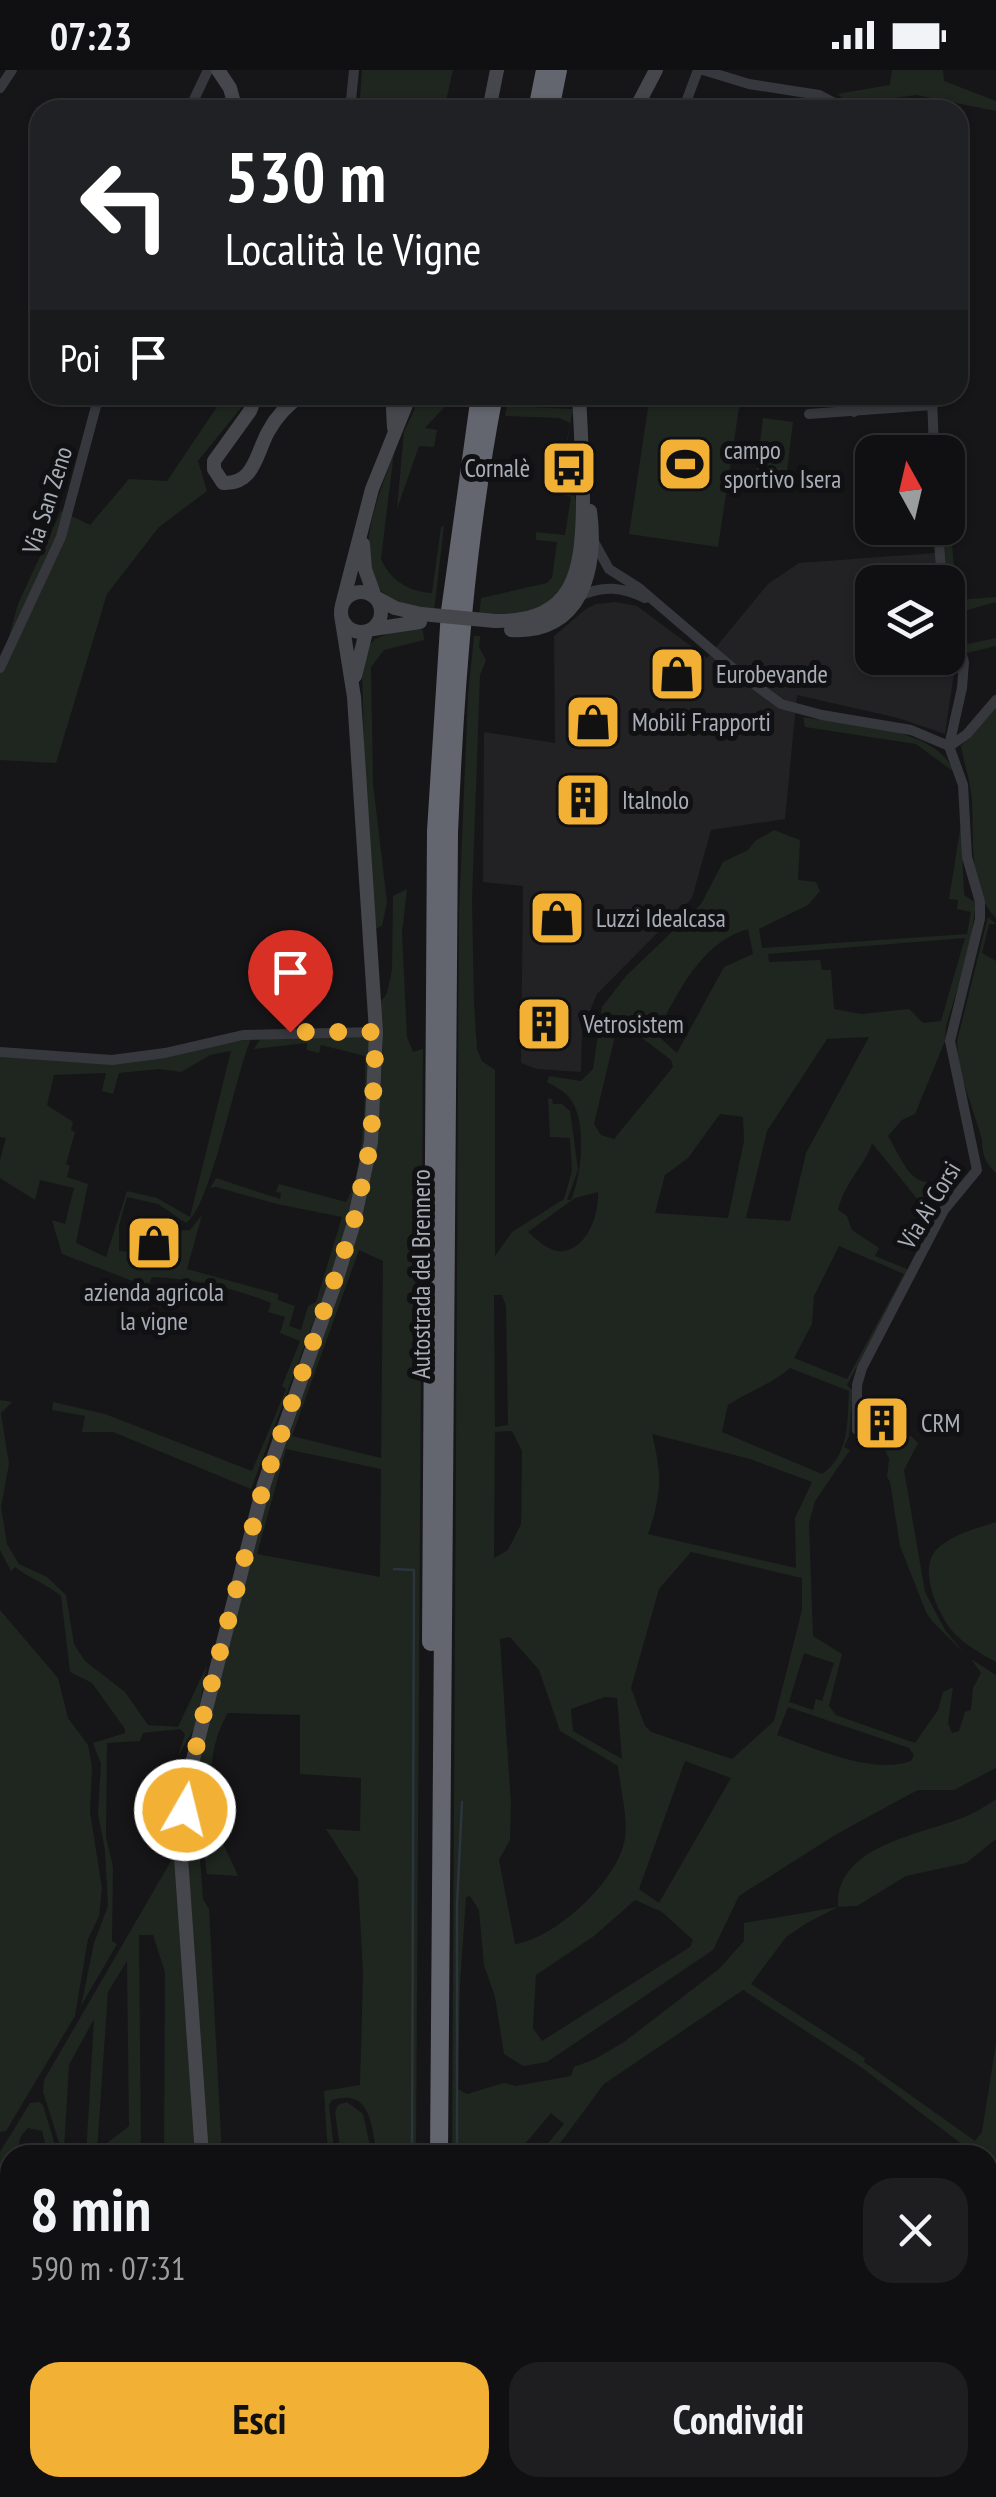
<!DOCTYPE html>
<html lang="it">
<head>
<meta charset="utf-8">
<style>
	:root { --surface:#101012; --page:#1e1e20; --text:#f1f3f6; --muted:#9c9d9f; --line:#303032; --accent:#f2b134 }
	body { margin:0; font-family:"PT Sans Narrow",sans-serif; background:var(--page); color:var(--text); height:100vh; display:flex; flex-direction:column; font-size:38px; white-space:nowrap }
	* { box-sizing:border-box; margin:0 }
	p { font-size:32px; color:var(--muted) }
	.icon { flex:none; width:55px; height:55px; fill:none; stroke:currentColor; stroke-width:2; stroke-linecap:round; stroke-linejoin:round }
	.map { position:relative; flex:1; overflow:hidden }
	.panel { position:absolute; left:0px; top:2075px; width:998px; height:352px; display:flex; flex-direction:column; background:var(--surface); border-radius:30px 30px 0 0; box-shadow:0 2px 8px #0004,0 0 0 2px var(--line) }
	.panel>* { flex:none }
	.guide { position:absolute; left:30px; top:30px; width:938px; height:305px; border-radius:30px; box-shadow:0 2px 8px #0004,0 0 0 2px var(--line); background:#202124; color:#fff; overflow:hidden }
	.needle { width:65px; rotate:352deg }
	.tools { position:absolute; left:855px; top:365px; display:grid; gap:20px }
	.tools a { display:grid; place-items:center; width:110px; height:110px; border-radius:20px; background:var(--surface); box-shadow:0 2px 8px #0004,0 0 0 2px var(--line); font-size:50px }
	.pin { position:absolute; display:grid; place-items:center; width:85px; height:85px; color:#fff; margin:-102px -42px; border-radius:50% 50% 50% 0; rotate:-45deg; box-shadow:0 0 10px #0007 }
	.pin .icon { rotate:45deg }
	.me { position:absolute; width:110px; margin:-55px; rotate:8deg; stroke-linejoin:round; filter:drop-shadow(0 0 8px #0008) }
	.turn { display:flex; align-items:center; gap:35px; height:210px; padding:0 30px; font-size:45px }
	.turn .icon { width:130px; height:130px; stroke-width:2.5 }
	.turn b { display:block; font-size:70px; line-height:85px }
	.then { display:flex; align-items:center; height:95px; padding:0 30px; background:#0003; gap:20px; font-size:38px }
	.round { display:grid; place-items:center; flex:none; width:105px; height:105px; border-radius:30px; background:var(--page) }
	.summary { display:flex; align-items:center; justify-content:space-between; height:170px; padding:0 30px }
	h1 { font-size:60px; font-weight:800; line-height:75px }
	.primary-button { display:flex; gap:20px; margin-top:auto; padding:20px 30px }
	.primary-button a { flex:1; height:115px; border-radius:30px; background:var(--accent); color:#111; font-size:40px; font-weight:800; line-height:115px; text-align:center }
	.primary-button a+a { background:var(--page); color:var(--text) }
	.status { display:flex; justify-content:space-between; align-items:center; height:70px; padding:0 50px; background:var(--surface); direction:ltr }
	.status svg { height:28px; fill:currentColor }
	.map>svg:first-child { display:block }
</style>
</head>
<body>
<div class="status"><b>07:23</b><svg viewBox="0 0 49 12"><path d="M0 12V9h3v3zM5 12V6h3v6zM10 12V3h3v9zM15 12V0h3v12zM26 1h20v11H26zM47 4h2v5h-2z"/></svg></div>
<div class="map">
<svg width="996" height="2427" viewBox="0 0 996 2427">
	<rect width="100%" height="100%" fill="#161618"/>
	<path fill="#222225" d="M935,483L938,512H872V588H948V553L956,589L945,664L898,648L797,625L785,749L711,760L692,828L597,924L582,960L581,1002L537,999L521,993L523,816L483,812L484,662L555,673L554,566L586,539L596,534L616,532L637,536L707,588L768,514L799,493Z"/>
	<path fill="#1e261f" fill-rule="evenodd" d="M362,0H453L444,40H359Z
		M892,0H943L944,11L996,31V41L916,25L851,34L837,24L890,15Z
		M225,325L249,328L198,391L207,421L159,457L107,524L56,693L0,690V600L18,534L61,441L90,455L129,409L167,411Z
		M421,325H464L451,330L425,358L437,360L434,377L419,376L397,439L404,362Z
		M650,325H741L718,477L629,464Z
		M507,336L573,339C570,354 567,370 567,386C567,402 573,416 576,432C583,471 572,533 526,544C512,547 494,545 479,545L481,528L547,513L552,508L557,472L536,470V462L565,465L571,427L558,423L570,353L559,348L505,346Z
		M763,348L793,352L786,409L756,405Z
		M394,382L381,489C390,510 409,522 432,523L441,457L444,456L434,541C334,534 371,446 394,382Z
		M948,430L957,530L996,527V532L960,542L968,574L996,568V576L967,583L948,521L943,458H948Z
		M405,557L423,560L424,570L384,580L371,597L373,713L387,832L382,856L375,859L365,722L362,597L368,577L375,569Z
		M474,566H480L479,577L486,590L480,605L472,830L474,932L477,979L482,991L495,1000V1186L512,1162L564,1129L572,1101L570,1068L550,1067L548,1028L552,1029L553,1034H562L570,1041L578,1100L567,1130H571C582,1105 588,1047 568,1026C562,1020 554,1016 547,1012L549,1006L581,1011L593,999L602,937L626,906L701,834L723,792L748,780L755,771L774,760L800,770L798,810L816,812L820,821L808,835L759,859L762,878L967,864L971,842L957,839L958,830L949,829L961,754L964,825L976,833L969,882L946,956L945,971L915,1044L902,1050L888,1066C905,1094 910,1121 948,1111L952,1121L937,1139L923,1136L872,1073C866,1094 844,1113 838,1140L847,1146L852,1160L879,1178L875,1186L907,1199V1205L847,1315L853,1321L849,1366L844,1377L850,1380L815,1431L809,1453L813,1566L842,1584L829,1636L836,1645L915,1673L938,1640L943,1622L953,1617L948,1653L952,1663L959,1661L965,1642L971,1640L973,1618L981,1603L971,1589L996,1605V1698L954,1720H918L899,1730L835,1765L739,1826L713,1880L547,1992L523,1996L504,1984L495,1927L484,1895L479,1840L470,1826L466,1827L460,1915L458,2019L467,2024L504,2013L516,2016L571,2006L574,1997L595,1989L624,1972L719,1899L744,1871V1853L838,1837C835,1773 925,1765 969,1745C978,1741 987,1735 996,1729V1769L966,1793L906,1806L857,1836L838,1837L807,1853L786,1867L751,1914L865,1988L864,1992L975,2071L982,2062L996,1973V2125L988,2150V2085H976L861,1997L743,1920L604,2014L555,2080V2085H538L564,2054L551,2043L519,2081L523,2085H452L459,842L468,624ZM748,859L753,884L724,897L677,983L656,964C678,923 700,873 748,859ZM965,868L941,951L923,953L909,939L861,944L834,939L831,900H822L820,890L769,892L768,884ZM616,962H634L671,990L673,997L614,1069L601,1065L594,1054ZM869,967L806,1083L790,1151L746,1148L767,1061L827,969ZM720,1044L743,1047L744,1071L728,1148L655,1143L665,1105L688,1088ZM598,1122C599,1142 589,1177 564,1181C550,1183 537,1170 528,1162L575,1128ZM839,1176L904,1204L847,1309L794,1288L812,1254L814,1226ZM494,1225H502L506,1236L508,1355L495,1357ZM790,1298L849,1321C847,1351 850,1385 822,1404L722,1362L728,1335C749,1321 770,1315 790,1298ZM512,1361L522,1381L521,1454L508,1480L494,1488L495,1362ZM652,1364L750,1389L812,1412L795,1448L796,1498L648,1464C662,1424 662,1404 652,1364ZM691,1482L802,1508V1540L774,1651L732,1689L651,1662L645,1656L631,1618L659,1519ZM510,1567L539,1600L560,1661L618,1696C620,1718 628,1746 625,1768C619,1810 555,1869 515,1874L499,1790L510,1770L511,1734L500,1569ZM804,1583L834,1593L822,1631L816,1629L813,1640L789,1632ZM605,1627L617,1628L622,1689L573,1661L571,1639ZM788,1637L909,1678L914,1685L911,1691C872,1705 814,1678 777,1665ZM685,1691L731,1708L659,1833L639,1819ZM635,1830L662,1842L693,1870L690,1877L542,1971L533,1958L536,1905L594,1866Z
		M996,637V848C968,821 974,766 972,731C971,713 964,694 961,676Z
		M803,647C847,655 937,656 954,702L916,674L805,657Z
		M407,819L402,863L407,967L413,982L423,979L416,2085H377C371,2056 372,2018 332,2030L329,2035L334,2081L333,2085H328L324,2021L360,2015L363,1905L358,1809L326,1759L360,1761L361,1708L300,1704V1645L228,1643C209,1673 207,1718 216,1753C220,1771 231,1789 238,1806L207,1804L203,1776H199L203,1829L209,1839L222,2085H208L187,1779L194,1708L281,1375L377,1068L383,977L380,933L387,923L392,900L393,826ZM359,1180L383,1191L381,1388L292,1366ZM286,1379L381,1399L380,1507L257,1484Z
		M988,847L996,854H989L982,883L996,891V1103C985,1093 982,1084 982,1069L959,998L957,971Z
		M365,965L371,971L366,1070L355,1129L331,1205L251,1419L113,1362H82L85,1346L52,1340L53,1332L105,1344L252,1401L286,1319L282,1316L300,1271L280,1263L285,1247L268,1242L271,1233C232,1217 194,1209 152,1207L148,1217L62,1184L52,1150L65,1154L74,1118L40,1110L35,1130L0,1108V1090L6,1068L0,1067V987L95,993L251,969C235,1005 211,1137 186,1153L158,1134L127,1127L119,1156V1181L141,1183L142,1192H161L167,1168L158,1165L169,1161L190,1160L202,1145L187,1199L278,1224V1230L295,1236L289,1256L301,1260L308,1236L316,1232L342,1147L277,1134L216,1117L210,1118L216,1108L280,1129L281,1123L276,1122L279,1114L346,1132C364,1105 366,1020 365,986L321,975L319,983L307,980V973L254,979L261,968ZM231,981L190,1147L157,1128L127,1121L106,1187L76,1173L88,1114L67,1107L70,1096L66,1094L75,1062L71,1060L73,1052L47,1035L54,1005L106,1003L102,1021L113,1024L119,1003L159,999L181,1002L210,985Z
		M0,1330L12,1332L1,1343L9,1394L1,1437L7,1474L19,1494L47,1507L66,1525L74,1574L85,1591L125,1622L148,1655L178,1657L207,1595L196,1655L178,1686L185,1664L180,1659L143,1663L140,1671L107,1673L106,1767L113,1797L112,1871L117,1874L81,1936L94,1873L108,1836L105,1780L98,1744L101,1694L93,1673L125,1663V1659L92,1613L70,1602L61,1526C46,1514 31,1509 15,1497L11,1501L0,1480Z
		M901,1365L911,1366L918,1373L904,1400L925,1522L945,1560L964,1583L932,1551L926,1542L900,1476L890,1412L887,1407L889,1389L885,1379L897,1374Z
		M996,1452V1592C983,1585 967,1576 956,1565C939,1548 915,1497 939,1477C956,1463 975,1459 996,1452Z
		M0,1540L58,1608L68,1648L88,1675L92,1697L90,1742L102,1818L99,1846L88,1869L75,1946L6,2061L0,2062Z
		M175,1784L197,2085H86L94,1949L69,1995L64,2079L67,2085H63L43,2022L44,2010ZM139,1865H153L165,1902L164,2083L141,2082ZM127,1891L129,2056L97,2081L108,1922Z
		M39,2032L43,2035L58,2085H48L42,2061L28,2058L21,2066L16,2085H10V2107L0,2147V2082L30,2033Z
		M347,2032L363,2044L372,2085H341L335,2042L338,2035Z
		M241,2418H376L373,2427H235Z
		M416,2418H783L806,2427H414Z"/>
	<path fill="#2c353c" d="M996,2125V2427H890L894,2418H988V2150Z"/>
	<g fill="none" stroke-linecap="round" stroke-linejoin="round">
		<path stroke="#2c353c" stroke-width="2.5" d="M394,1499L414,1500L412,2085
			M462,1732L457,1835V2082L466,2085
			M851,2427L854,2418"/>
		<path stroke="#37383d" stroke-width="10" d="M703,0L749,14L819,25L848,40
			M0,18L12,0
			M189,40L208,0
			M350,40L354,0
			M683,40L698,0
			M854,325V342
			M932,325L934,382
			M809,344L932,335
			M938,458L942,512
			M594,472L609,499L639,518L735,600L781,634L822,645L911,660L949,676
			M580,526C603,515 622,517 645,528
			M0,598L61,467L99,325
			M950,676L967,664L996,630
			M0,982L112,990L165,983L243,965L376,962
			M857,1360V1315L862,1298L944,1140L977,1100L950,971L980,849V832L967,787L963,715L949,676L962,618L964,592L948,535"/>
		<path stroke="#45474d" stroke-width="14" d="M218,0L230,18L236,40
			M489,40L497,0
			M635,40L656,0
			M256,325L250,341L214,391V399L223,413C254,415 256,384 268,362C276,347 288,334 302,325
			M394,358L393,339L396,325
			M363,474L365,499L375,527L395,538L421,544
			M341 542a20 20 0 1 1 40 0a20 20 0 1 1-40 0Z
			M342,535L372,419L410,325
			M495,551C575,552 582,502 583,435C583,398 581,362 579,325
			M373,559L420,552
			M511,560C582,565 598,498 590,441
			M355,606L366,562
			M202,2085L181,1787L188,1709L264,1414L337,1208L353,1156L371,1072L376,962L354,627L341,545
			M133,2427L138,2418"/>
		<path stroke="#63666e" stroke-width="18" d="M537,40L545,0
			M550,40L558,0
			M431,1572L436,761L450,541L480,325
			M439,2085L449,763C455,616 466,469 494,325
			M387,2427L389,2418
			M402,2427L404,2418"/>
		<path stroke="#45474d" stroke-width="14" d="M421,544L495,551"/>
	</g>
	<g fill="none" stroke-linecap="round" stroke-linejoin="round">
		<path stroke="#f2b134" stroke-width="18" stroke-dasharray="0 32.4" d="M185,1740L199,1662L264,1414L353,1156L371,1072L376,962H290"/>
	</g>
	<defs>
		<g id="stadium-square" transform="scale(2.875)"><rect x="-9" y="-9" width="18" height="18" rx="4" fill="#f2b134" stroke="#111113"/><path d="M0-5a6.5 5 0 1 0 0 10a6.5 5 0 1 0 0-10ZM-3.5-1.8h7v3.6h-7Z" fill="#111"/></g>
		<g id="bus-square" transform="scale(2.875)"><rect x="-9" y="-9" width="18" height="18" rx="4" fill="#f2b134" stroke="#111113"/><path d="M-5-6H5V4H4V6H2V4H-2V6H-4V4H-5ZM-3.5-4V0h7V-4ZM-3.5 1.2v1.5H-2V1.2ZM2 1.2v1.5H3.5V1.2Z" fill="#111"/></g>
		<g id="shop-square" transform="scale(2.875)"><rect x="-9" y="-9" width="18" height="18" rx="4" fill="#f2b134" stroke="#111113"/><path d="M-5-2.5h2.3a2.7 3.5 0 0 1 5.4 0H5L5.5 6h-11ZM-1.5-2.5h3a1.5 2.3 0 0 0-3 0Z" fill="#111"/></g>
		<g id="building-square" transform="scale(2.875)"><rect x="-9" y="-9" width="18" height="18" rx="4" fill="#f2b134" stroke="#111113"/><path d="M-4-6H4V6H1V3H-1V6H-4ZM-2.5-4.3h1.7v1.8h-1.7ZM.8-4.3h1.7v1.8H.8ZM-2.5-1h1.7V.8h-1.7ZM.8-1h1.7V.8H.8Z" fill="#111"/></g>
	</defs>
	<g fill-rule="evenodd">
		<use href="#stadium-square" x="685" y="394"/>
		<use href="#bus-square" x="569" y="398"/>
		<use href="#shop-square" x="677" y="604"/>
		<use href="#shop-square" x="593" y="652"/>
		<use href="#building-square" x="583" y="730"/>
		<use href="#shop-square" x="557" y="848"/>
		<use href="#building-square" x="544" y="954"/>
		<use href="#shop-square" x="154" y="1173"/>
		<use href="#building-square" x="882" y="1353"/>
	</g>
	<g text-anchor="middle" stroke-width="10" stroke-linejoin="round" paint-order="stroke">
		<g font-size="25" fill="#a8adb8" stroke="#111113" text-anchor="start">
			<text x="724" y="389">campo<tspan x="724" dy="29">sportivo Isera</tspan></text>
			<text x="530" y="407" text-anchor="end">Cornalè</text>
			<text x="716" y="613">Eurobevande</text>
			<text x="632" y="661">Mobili Frapporti</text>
			<text x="622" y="739">Italnolo</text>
			<text x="596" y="857">Luzzi Idealcasa</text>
			<text x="583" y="963">Vetrosistem</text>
			<text x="154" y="1231" text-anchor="middle">azienda agricola<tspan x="154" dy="29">la vigne</tspan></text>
			<text x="921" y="1362">CRM</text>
		</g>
		<g font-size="25" fill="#a8adb8" stroke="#111113">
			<text transform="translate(47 430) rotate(-72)" y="9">Via San Zeno</text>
			<text transform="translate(929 1135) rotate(-59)" y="9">Via Ai Corsi</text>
			<text transform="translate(421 1204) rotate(-90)" y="9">Autostrada del Brennero</text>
		</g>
	</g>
</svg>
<div class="tools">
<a><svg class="needle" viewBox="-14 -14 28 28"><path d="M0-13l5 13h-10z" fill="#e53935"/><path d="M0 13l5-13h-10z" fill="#9c9d9f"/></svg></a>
<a><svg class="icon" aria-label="layers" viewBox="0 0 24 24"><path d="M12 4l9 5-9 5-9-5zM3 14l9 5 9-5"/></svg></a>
</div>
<div class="pin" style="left:290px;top:962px;background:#d93025"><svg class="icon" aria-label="arrive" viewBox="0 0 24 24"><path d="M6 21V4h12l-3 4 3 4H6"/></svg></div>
<svg class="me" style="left:185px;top:1740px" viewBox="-20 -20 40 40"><circle r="17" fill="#f2b134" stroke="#fff" stroke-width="3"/><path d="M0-11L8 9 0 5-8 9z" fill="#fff"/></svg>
<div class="guide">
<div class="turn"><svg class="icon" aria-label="left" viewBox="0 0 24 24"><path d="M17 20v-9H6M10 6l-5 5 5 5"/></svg><div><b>530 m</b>Località le Vigne</div></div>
<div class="then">Poi<svg class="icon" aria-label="arrive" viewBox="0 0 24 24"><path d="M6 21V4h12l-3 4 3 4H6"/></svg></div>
</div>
<section class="panel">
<div class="summary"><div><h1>8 min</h1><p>590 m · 07:31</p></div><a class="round"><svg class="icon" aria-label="close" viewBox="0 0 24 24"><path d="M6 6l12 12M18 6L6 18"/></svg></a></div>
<div class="primary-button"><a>Esci</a><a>Condividi</a></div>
</section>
</div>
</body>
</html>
